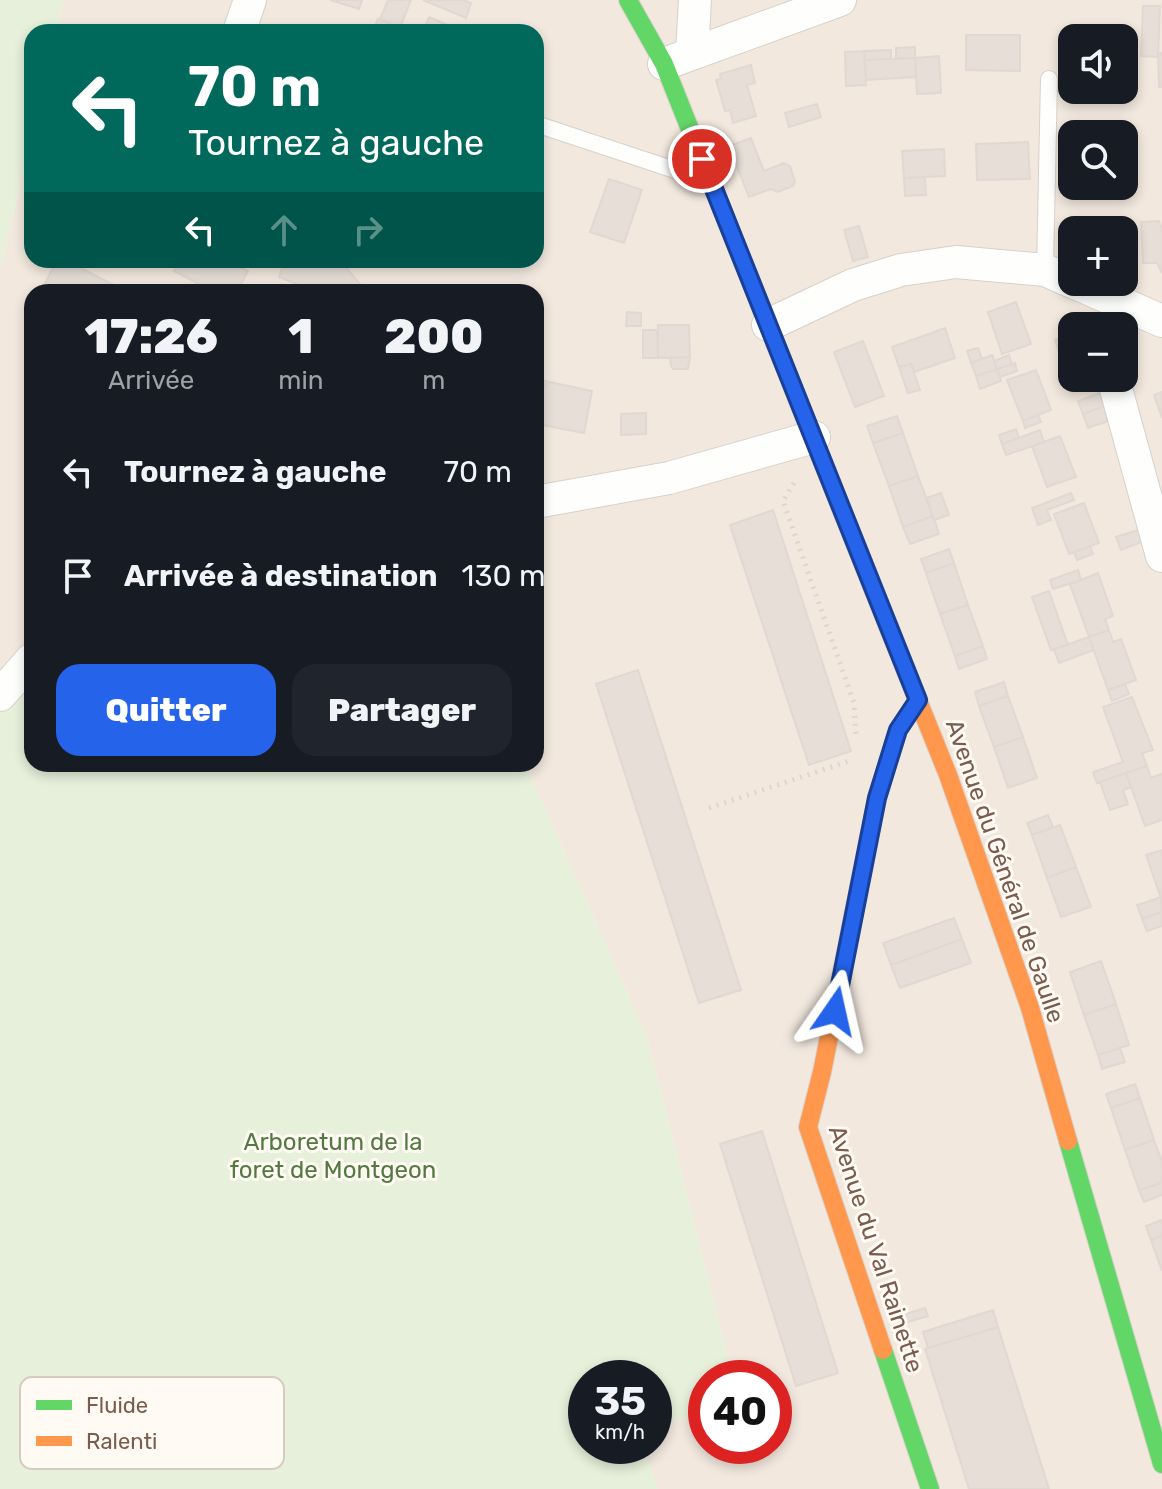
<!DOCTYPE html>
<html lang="fr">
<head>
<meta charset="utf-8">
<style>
	:root { --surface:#171b24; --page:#20242c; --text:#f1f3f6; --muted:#9ea1a6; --accent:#2563eb }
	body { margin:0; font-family:Rubik,sans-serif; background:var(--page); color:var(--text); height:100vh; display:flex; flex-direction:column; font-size:30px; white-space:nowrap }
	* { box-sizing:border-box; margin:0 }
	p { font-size:26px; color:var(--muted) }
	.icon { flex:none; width:44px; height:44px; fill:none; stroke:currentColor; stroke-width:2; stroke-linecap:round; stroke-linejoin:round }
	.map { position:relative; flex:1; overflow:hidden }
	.panel { position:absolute; left:24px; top:284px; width:520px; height:488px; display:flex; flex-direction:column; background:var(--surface); border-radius:24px; box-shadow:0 4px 12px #0003 }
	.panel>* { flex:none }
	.hud { position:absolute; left:24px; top:24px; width:520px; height:244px; border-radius:24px; box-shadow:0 4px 12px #0003; background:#00695c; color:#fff; overflow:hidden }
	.fabs { position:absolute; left:1058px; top:24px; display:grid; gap:16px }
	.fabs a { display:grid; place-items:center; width:80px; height:80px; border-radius:16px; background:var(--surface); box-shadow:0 4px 12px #0003; font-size:40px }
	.speed { position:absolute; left:568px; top:1360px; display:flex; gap:16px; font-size:40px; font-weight:700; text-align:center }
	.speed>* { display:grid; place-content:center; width:104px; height:104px; border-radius:50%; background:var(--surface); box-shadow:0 4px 12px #0003; line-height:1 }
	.speed small { font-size:20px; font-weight:400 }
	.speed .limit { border:12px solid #d22; background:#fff; color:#111 }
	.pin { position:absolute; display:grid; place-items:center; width:68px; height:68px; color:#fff; margin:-34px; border:4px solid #fff; border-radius:50%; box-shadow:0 2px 8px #0007 }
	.me { position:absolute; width:88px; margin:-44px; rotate:11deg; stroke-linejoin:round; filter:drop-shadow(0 0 6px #0008) }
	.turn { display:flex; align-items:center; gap:28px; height:168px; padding:0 32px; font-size:36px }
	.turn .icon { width:104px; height:104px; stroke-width:2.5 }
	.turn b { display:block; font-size:56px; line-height:68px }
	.lanes { display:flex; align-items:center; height:76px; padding:0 32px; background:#0003; justify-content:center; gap:40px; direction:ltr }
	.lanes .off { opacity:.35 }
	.eta { display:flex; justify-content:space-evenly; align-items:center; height:136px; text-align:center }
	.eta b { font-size:48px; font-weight:800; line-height:56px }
	.button { display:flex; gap:16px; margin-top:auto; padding:16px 32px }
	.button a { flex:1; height:92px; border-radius:24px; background:var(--accent); color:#fff; font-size:32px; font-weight:800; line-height:92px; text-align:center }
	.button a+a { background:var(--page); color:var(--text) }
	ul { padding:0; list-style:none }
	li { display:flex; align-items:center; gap:24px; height:104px; padding:0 32px }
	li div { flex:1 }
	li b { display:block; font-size:30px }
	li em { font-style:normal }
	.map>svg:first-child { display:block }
</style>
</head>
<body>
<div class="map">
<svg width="1162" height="1489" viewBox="0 0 1162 1489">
	<rect width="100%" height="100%" fill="#f9f5f0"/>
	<path fill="#f2e8de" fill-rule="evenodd" d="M64,0H1162V1489H658L643,1446H654V1426L706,1410V1446H774V1378H733L647,1037L525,764H536V292H32V636L0,674V269L32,134V260H536V32H56ZM1072,38H1124V90H1072ZM1072,134H1124V186H1072ZM1072,230H1124V282H1072ZM1072,326H1124V378H1072Z"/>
	<path fill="#e7f0db" d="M0,0H64L56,32H32V134L0,269Z
		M32,636V764H525L647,1037L733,1378H706V1410L654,1426V1378H586V1446H643L658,1489H0V674Z"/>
	<path fill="#e6ded7" stroke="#e2d8d2" stroke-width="2" d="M330,0H362L359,9Z
		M388,0H411L400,28L380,19Z
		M423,0H463L471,3L466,18Z
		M1143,6H1160L1158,57L1141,56Z
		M429,17L464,32H423Z
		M378,19L400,28L398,32H372Z
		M966,35H1020V71L966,70Z
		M1063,40H1072V76L1063,75Z
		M915,47V58H896V48Z
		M891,50V59L865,60L864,51Z
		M864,51L866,85L846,86L845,52Z
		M1162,53V87H1159L1158,54Z
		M939,56L941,93L917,94L915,58Z
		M915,58L916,77L866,80L865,60Z
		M751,65L755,83L747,85L756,116L733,123L730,110L725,111L716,80L721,79L720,74Z
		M817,104L821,117L789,127L785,113Z
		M751,138L764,171L784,163L790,166L795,181L793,186L778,192L771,189L749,197L729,146Z
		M1028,142L1030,179L977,180L976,144Z
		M944,149L945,176L904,178L902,151Z
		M925,177L926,195L905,196L904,178Z
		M609,179L642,190L624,243L590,232Z
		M1159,221L1162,229V273L1157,263H1143L1141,222Z
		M859,226L868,257L853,261L844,230Z
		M57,260H80L77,266L127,292H49L42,289Z
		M180,260H226L248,271L237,292H200L203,286L174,271Z
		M285,260H340L364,289L360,292H317L279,277Z
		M1016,302L1031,344L1002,354L988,312Z
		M627,312L641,313V326H626Z
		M658,325H689L690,357L658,358Z
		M945,328L955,358L914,372L911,364L899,367L892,347Z
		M643,330H657L658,358H643Z
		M1072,335V347L1059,352L1055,340Z
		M863,341L884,396L855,407L834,352Z
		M978,348L982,359L971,363L967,351Z
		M992,355L997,369L976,376L971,363Z
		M1009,355L1012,364L997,369L994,361Z
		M690,357L688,369H673L671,366L670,358Z
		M1015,363L1017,371L1000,377L997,369Z
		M911,364L920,390L908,393L899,367Z
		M997,369L1001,381L980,389L976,376Z
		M1036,370L1051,410L1023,421L1007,380Z
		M545,381L592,391L584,433L537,424Z
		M1162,392V418L1154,395Z
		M1100,393L1104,406L1083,414L1078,401Z
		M1104,406L1108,421L1088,428L1083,414Z
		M25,407H32V442H25Z
		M646,413V434L621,435V414Z
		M1038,415L1041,422L1025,428L1023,421Z
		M897,416L903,433L873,443L867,426Z
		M1016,429L1019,438L1002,444L999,435Z
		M1040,430L1044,442L1006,455L1002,444Z
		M903,433L918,476L889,486L873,443Z
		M1060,436L1076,477L1047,487L1032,446Z
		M918,476L933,516L903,527L889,486Z
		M941,493L949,515L934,520L926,498Z
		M1071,493L1074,500L1047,510L1051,520L1038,525L1032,508Z
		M1084,503L1099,543L1069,554L1054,514Z
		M773,510L851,751L809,765L730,525Z
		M933,516L939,534L910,544L903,527Z
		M1141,529L1144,541L1121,550L1116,537Z
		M1090,546L1093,554L1077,560L1074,552Z
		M949,549L954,563L926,573L921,559Z
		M954,563L968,605L940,614L926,573Z
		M1078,570L1081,580L1053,589L1050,580Z
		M1098,573L1113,616L1105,619L1109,630L1089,637L1070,584Z
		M1049,591L1068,645L1051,650L1032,597Z
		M968,605L983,646L955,656L940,614Z
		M1109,630L1113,642L1121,639L1136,680L1108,690L1089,637Z
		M1089,637L1094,650L1059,663L1054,649Z
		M983,646L987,659L959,669L955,656Z
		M638,670L741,990L699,1003L596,684Z
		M1004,682L1008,696L979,706L975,692Z
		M1125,684L1129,694L1112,701L1108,690Z
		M1008,696L1023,737L994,747L979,706Z
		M1132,697L1153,750L1142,753L1147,766L1097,783L1093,772L1123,762L1103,707Z
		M1023,737L1037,778L1008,788L994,747Z
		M1147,766L1151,778L1161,774L1162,777V820L1145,826L1126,773Z
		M1126,773L1131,787L1123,790L1128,804L1110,810L1100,782Z
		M1048,815L1053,827L1032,835L1027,823Z
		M1060,825L1076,867L1047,878L1032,835Z
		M1162,850V901L1146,855Z
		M1076,867L1091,907L1061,917L1047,878Z
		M1161,897L1162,912L1142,918L1137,905Z
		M1162,912V926L1147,931L1142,919Z
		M954,918L962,939L891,965L883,943Z
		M962,939L971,963L900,988L891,965Z
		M1101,961L1116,1004L1084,1015L1070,972Z
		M1116,1004L1129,1045L1098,1055L1084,1015Z
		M1120,1048L1125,1062L1102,1069L1098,1055Z
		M1135,1084L1140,1098L1111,1108L1106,1094Z
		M1140,1098L1154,1140L1125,1150L1111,1108Z
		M762,1131L838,1373L796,1386L720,1144Z
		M1154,1140L1162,1162V1183L1139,1190L1125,1150Z
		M1162,1183V1195L1144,1202L1139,1190Z
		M1162,1220V1236L1151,1240L1146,1226Z
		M1162,1236V1271L1151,1240Z
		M925,1308L928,1316L905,1323L903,1315Z
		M993,1310L998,1327L928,1348L923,1332Z
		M998,1327L1049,1489H969L925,1349Z"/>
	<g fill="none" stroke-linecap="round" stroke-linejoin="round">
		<g stroke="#d7d1cb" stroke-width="18">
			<path id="lane" d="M536,124L702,179
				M1045,270L1049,79"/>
		</g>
		<g stroke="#d7d1cb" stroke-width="34">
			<path id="street" d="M239,32L250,0
				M692,53L695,0
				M664,64L840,0
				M1073,282L1162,321
				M768,325L853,285L901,270L956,262L1045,270L1072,282
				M1113,378L1162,556
				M536,502L669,478L814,437
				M0,695L32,659"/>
		</g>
		<g stroke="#d9d2cb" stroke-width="20">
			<path id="fast" d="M628,0L664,64L890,631
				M1068,1141L1162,1464
				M883,1350L930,1489"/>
		</g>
		<g stroke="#d9d2cb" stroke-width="20">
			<path id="slow" d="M890,631L948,775L1030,1008L1068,1141
				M883,1350L808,1127L822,1072L877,798L898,730L918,700"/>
		</g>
		<path stroke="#dcd5d0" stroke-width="5" stroke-dasharray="2 6" stroke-linecap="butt" d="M794,483L783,501L854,703L856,738
			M709,808L852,760"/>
		<use href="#lane" stroke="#fefefd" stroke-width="16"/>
		<use href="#street" stroke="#fefefd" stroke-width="32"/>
		<use href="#fast" stroke="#63d668" stroke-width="18"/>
		<use href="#slow" stroke="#ff974d" stroke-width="18"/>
	</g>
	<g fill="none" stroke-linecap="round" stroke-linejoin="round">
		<g stroke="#184099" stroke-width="20">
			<path id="route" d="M702,159L918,700L898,730L877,798L835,1011"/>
		</g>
		<use href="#route" stroke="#2563eb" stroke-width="14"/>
	</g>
	<g text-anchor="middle" stroke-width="6" stroke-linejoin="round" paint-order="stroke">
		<g font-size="24" fill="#7a5c4d" stroke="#fffaf3">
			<text transform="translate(1005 871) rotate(71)" y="8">Avenue du Général de Gaulle</text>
			<text transform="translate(876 1249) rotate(72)" y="8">Avenue du Val Rainette</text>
		</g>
		<g font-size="24" fill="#537a41" stroke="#fffaf3">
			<text x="333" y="1150">Arboretum de la<tspan x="333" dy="28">foret de Montgeon</tspan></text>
		</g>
	</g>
	<rect x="20" y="1377" width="264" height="92" rx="12" fill="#fffaf3" stroke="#d7cbc1" stroke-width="2"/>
	<rect x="36" y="1400" width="36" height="10" fill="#63d668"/>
	<rect x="36" y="1436" width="36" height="10" fill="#ff974d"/>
	<g font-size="22" fill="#7a5c4d">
		<text x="86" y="1413">Fluide</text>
		<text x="86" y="1449">Ralenti</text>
	</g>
</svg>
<div class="fabs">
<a><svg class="icon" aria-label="sound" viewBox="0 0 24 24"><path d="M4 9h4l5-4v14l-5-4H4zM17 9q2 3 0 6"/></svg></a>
<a><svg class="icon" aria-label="search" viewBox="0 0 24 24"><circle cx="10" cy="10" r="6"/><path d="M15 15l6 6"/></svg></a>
<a>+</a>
<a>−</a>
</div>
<div class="speed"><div>35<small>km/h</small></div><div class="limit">40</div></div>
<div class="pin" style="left:702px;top:159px;background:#d93025"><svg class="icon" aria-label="arrive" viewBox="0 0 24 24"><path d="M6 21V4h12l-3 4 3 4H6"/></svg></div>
<svg class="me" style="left:835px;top:1011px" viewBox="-20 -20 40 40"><path d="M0-17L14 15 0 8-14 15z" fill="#2563eb" stroke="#fff" stroke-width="4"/></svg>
<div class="hud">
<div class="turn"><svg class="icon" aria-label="left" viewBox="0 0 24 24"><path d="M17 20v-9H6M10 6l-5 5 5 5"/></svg><div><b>70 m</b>Tournez à gauche</div></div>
<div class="lanes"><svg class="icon" aria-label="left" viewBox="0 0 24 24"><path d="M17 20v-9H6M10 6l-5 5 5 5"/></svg><svg class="icon off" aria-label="ahead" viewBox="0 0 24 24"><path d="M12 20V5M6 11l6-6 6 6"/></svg><svg class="icon off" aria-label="right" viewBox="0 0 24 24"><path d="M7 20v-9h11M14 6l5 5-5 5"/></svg></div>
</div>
<section class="panel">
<div class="eta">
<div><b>17:26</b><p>Arrivée</p></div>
<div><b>1</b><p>min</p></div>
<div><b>200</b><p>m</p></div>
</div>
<ul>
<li><svg class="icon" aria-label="left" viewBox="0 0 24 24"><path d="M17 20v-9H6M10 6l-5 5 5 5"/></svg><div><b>Tournez à gauche</b></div><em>70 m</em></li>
<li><svg class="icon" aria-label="arrive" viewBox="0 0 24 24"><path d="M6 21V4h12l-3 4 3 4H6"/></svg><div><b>Arrivée à destination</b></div><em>130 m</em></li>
</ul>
<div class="button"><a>Quitter</a><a>Partager</a></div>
</section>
</div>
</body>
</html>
